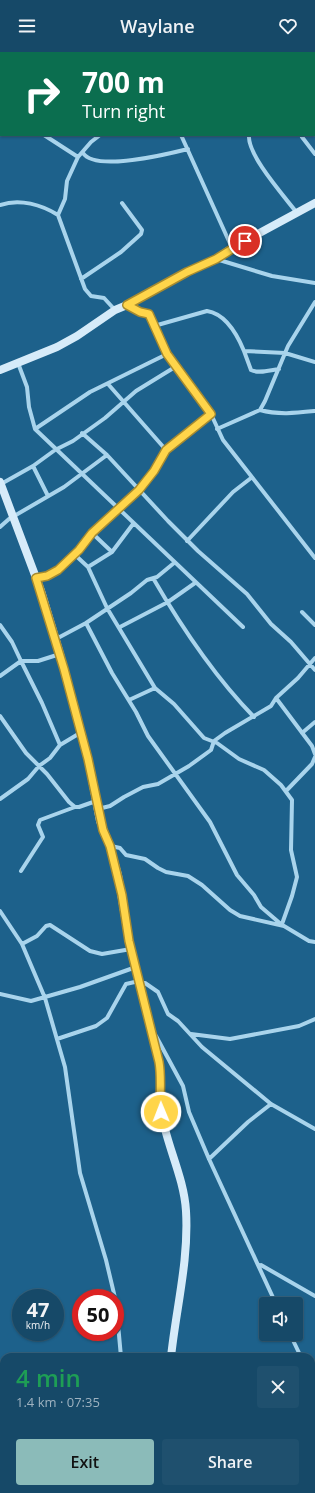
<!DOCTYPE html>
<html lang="en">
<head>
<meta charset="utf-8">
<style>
	:root { --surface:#164968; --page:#1f506e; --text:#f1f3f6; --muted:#9eb2c0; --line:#35617c; --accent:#8bbbb9 }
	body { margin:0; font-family:"Open Sans",sans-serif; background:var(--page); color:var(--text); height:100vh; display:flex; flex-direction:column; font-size:15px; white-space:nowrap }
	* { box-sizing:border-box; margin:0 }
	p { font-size:13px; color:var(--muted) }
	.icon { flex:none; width:22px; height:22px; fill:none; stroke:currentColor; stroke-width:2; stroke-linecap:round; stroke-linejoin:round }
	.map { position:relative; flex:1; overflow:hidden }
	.drawer { position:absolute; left:0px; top:1301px; width:315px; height:140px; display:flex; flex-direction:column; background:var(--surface); border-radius:12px 12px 0 0; box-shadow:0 1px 3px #0004,0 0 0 1px var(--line) }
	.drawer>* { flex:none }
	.top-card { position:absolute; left:0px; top:0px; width:315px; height:84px; box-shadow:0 1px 3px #0004,0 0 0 1px var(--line); background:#0b6e4f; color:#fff; overflow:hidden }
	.buttons { position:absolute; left:259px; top:1245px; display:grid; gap:8px }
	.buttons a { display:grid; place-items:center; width:44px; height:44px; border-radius:4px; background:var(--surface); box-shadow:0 1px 3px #0004,0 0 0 1px var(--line); font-size:20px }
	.speed { position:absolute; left:12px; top:1237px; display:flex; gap:8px; font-size:20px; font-weight:700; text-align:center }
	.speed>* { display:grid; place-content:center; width:52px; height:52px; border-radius:50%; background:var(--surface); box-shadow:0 1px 3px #0004,0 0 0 1px var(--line); line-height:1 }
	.speed small { font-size:10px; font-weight:400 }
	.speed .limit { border:6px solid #d22; background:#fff; color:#111 }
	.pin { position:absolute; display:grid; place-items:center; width:34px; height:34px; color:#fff; margin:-17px; border:2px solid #fff; border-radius:50%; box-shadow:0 1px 4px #0007 }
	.me { position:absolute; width:44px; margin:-22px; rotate:359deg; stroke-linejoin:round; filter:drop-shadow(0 0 3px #0008) }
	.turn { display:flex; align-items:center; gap:14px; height:84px; padding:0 16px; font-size:18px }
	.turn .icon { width:52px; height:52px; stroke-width:2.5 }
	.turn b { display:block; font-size:28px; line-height:34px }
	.round { display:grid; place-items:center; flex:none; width:42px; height:42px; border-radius:4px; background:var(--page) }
	.summary { display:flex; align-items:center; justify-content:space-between; height:68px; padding:0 16px }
	h1 { font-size:24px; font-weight:600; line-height:30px; color:#1e9e55 }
	.action { display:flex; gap:8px; margin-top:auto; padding:8px 16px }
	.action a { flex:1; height:46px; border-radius:4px; background:var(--accent); color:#111; font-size:16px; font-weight:600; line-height:46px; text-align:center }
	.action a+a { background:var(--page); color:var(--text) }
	header { display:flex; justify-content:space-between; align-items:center; height:52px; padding:0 16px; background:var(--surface); font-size:18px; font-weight:600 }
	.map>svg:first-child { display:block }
</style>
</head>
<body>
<header><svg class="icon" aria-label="menu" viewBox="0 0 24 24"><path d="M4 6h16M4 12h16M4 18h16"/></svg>Waylane<svg class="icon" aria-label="heart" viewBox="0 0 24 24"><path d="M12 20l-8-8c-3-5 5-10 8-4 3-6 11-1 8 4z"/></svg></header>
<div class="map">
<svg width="315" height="1441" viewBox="0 0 315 1441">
	<rect width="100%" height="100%" fill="#1d618b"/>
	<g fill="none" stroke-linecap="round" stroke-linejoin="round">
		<path stroke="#a9d4ec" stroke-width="4" d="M173,0L174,1
			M279,0L281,1
			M42,1L43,0
			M133,1V0
			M241,1V0
			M273,1L274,0
			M314,28L315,30
			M0,38H1
			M0,50L1,48
			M0,61L1,62
			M44,83L78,105
			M181,83L232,196
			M249,83C247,103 284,144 297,161
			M302,85L315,102
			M83,101C95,120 168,102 188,97
			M0,153C20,146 42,153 58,163L85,237L91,244L104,246L115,258
			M58,163L65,147L67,129L78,105L91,90L100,83
			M216,207L272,224L315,231
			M81,227L121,200L141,182L142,178L122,151
			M127,253L140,260L149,262L167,302L211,362L223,388L315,506
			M154,274L207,259C226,262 237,282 244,299L285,301L315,310
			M244,299L251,318C259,322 270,318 279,317
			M18,311L27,335L29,355L35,377L243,575
			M108,332L166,398
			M260,358C278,363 296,361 315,359
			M35,377L90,340L167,302
			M217,377L260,358L265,349L288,294L315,250
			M82,381L107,403L168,469L198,499L247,542L271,572L291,590L315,618
			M33,414L48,444
			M1,432L33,414L55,398L73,389L105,366L136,339L175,315
			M0,475L9,467L64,435L107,403
			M92,481L112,500
			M187,489L233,440L251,426
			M74,502L88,515L107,556L155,636L174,652L204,686L217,691L239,707L264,718L281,733L292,748L291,798L297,825L292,844L282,872
			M88,515L112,500L133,472
			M36,526C64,520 74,500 92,482C106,467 124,454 139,438C150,426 156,412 166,399C177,384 197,374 211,362
			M153,526C182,576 214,624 254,665
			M302,560L315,573
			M86,571L112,621L136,660L148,684L210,770L237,823L254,843L261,855L282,873
			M0,573L12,590L21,609H38L60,602
			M120,575L168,550L195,531
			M56,587L86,571L131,541L147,528L157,525L174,511
			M0,624L21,609L42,651L60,693
			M276,646L312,694L315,702
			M129,648L155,636
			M0,664L26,701L47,722L69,750L75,755H79L96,749
			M302,681L315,670
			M286,739L312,712L315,705
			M0,747L28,727L39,714L50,706L60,693L80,681
			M98,757L110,754L124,745L143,735L158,732L189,714L211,698L214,689L225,681L271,654L276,646L298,626L315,606
			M111,794L120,796L126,803L145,807L158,816L166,820L188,824L202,833L230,858L240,864L284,874L309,889L315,890
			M21,819L41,788L43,785L38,773L40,768L75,755
			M0,859L22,892L45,946L65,1015L80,1121L106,1208L116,1250L121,1305
			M22,892L37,884L46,874L50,873L90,899L102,902L131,897
			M141,931H145L158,940L168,962L178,969L202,995L271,1052L315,1077
			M0,942L31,949L80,935L136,915
			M191,982L230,987L299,974L315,967
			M156,984L183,1034L189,1060L209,1107L276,1252
			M57,987L96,974L107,966L126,932L139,929
			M209,1107L248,1070L271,1052
			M259,1214L261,1213L315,1244
			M290,1282L301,1305
			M311,1329L315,1339
			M0,1335L4,1355
			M0,1392H4
			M161,1437L164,1441"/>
		<path stroke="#d6ebf9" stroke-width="8" d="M0,318L57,295L77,284L115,258L127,253L187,220L216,207L232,196L315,151
			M0,430L41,539L60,602L88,707L100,769L110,794L118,823L129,889L159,1010C162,1027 158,1042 161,1059C166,1092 184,1125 186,1159C189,1208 176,1257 171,1305
			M147,1437V1441"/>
	</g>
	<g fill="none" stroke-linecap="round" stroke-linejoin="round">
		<g stroke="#a68a30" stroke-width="10">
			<path id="route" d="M161,1060C159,1043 162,1027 159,1010L129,889L122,843L110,794L103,778L88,707L64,617L36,526L47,524L58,518L79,498L92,481L139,438L154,419L166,398L211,362L167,302L149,262L140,260L127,253L187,220L216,207L245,189"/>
		</g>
		<use href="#route" stroke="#ffd54a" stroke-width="7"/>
	</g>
</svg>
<div class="buttons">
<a><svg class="icon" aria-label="sound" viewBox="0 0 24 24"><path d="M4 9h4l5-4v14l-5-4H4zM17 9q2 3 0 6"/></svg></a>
</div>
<div class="speed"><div>47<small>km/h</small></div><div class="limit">50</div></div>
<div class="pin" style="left:245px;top:189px;background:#d93025"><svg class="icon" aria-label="arrive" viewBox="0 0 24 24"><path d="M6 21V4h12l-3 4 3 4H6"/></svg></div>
<svg class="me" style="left:161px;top:1060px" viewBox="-20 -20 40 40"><circle r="17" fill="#ffd54a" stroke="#fff" stroke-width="3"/><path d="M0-11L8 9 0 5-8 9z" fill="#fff"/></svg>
<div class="top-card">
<div class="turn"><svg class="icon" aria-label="right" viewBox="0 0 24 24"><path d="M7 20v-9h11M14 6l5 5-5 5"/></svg><div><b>700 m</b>Turn right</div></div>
</div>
<section class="drawer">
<div class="summary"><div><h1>4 min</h1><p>1.4 km · 07:35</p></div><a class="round"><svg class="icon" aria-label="close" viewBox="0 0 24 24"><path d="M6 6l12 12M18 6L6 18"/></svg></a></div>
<div class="action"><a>Exit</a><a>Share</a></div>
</section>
</div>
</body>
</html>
